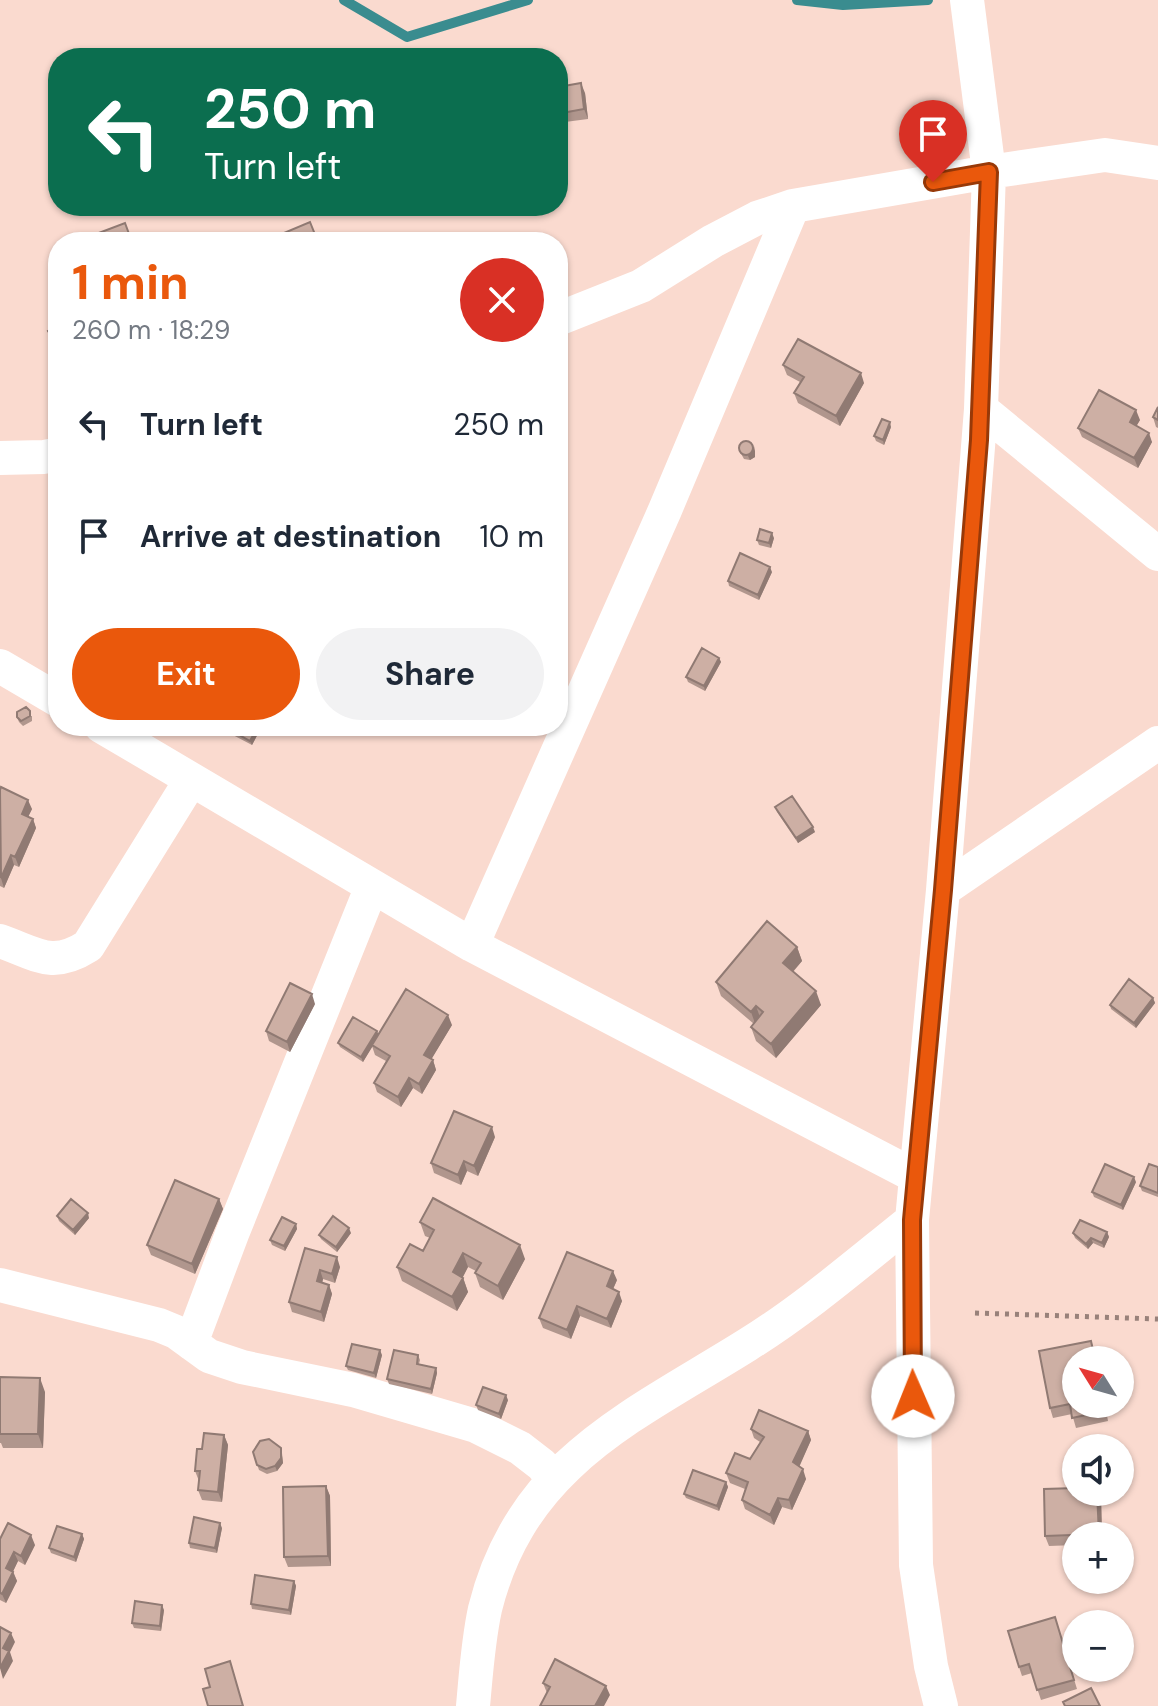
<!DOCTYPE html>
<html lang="en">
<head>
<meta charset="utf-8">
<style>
	:root { --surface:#fff; --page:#f2f2f3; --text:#1f2937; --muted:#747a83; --accent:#ea580c }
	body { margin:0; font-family:"DM Sans",sans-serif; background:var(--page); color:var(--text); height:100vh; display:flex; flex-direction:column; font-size:30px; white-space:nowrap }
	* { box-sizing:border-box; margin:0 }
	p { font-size:26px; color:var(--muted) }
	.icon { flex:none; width:44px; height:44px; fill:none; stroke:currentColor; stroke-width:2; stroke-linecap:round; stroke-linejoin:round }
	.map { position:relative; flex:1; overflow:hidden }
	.side { position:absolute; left:48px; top:232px; width:520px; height:504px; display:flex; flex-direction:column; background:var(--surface); border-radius:32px; box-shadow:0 2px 6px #0004 }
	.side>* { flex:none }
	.hud { position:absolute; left:48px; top:48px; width:520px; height:168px; border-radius:32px; box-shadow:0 2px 6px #0004; background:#0b6e4f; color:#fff; overflow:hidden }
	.needle { width:52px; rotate:307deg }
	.controls { position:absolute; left:1062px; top:1346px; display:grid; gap:16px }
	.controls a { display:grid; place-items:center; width:72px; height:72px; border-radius:50%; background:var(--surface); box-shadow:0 2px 6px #0004; font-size:40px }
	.pin { position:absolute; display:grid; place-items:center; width:68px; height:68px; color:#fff; margin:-82px -34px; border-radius:50% 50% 50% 0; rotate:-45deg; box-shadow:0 0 8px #0007 }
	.pin .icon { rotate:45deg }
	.me { position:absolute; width:88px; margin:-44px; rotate:359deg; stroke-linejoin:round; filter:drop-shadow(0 0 6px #0008) }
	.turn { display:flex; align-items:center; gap:28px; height:168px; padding:0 24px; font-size:36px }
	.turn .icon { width:104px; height:104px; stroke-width:2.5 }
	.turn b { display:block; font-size:56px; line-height:68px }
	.round { display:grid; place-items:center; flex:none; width:84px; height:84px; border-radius:42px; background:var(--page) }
	.overview { display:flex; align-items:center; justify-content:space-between; height:136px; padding:0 24px }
	h1 { font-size:48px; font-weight:700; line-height:60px; color:var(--accent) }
	.action { display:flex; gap:16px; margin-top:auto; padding:16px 24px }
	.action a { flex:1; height:92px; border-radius:48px; background:var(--accent); color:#fff; font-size:32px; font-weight:700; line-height:92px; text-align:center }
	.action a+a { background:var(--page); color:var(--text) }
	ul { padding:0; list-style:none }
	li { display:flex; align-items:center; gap:24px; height:112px; padding:0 24px }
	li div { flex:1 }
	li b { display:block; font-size:30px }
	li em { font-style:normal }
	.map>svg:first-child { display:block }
</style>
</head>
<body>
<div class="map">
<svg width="1158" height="1706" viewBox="0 0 1158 1706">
	<rect width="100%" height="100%" fill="#fadacf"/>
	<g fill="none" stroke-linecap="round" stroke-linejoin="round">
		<path stroke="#3a8c8f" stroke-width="10" d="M344,0L407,37L528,0
			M797,0L843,5L928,0"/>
		<path stroke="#98817a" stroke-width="5" stroke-dasharray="4 6" stroke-linecap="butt" d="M975,1313L1158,1319"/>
		<path stroke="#fff" stroke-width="34" d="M558,319L641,286L713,241L757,218L793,206L989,172L1105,155L1158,163
			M981,409L1158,554
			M0,458L44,457L58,454
			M0,666L58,700
			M101,726L472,945L915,1176
			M943,890L1158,743
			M0,941C37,954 52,969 88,946L191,780
			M472,945L665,510L793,206
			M0,1285L159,1325L176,1332L209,1356L242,1367L353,1390L476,1426L520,1448L542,1465L553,1479
			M191,1343L232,1234L372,886
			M473,1706C476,1674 478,1641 485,1609C521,1463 632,1417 747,1345C805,1309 858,1263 912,1220
			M941,1706L931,1666L916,1565L912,1220L943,890L981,409L989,172L967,0"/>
	</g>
	<path fill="#b0968d" d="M558,87L585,93L588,119L565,122L563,116L558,117Z
		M783,365L864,383L840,426L798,403L794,393L800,382L787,375Z
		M1158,407V428L1156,427L1153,417Z
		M1140,420L1136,426L1152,442L1138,468L1082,437L1078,428Z
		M891,427L884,445L876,441L874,436Z
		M739,450L755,451V457L750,460L744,459Z
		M774,538L771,548L759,545L757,540Z
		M772,572L759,600L729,586L728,581Z
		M719,658L721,662L705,691L688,682L686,677Z
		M32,716V721L23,726L19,722L17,717Z
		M230,726H262L252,745L231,734L229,729Z
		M0,790L32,809L28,817L33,819L36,828L19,867L14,865L4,888L0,886Z
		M775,807L815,832L798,843L777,812Z
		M797,947L802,961L793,972L821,1005L776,1058L756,1041L751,1027L754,1024L721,996L716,982Z
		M1153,998L1155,1003L1136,1028L1111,1009L1110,1005Z
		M315,1004L290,1052L269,1041L266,1031Z
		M452,1025L431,1059L433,1060L436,1070L422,1094L413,1088L401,1107L377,1092L374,1083L386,1061L375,1055L372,1046L363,1062L340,1047L338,1043L377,1031L378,1035Z
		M495,1137L478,1176L467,1171L461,1185L434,1173L431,1163Z
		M1158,1167V1197L1142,1191L1140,1186Z
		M1136,1182L1123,1210L1094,1197L1092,1192Z
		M219,1199L223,1209L195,1274L151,1255L147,1245Z
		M57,1216L89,1218L75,1235L59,1221Z
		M420,1222L525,1259L503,1300L480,1287L475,1273L476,1271L468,1267L463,1277L468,1292L457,1311L402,1281L397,1267L423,1251L430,1238L425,1236Z
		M296,1224L297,1229L285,1251L272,1245L270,1240Z
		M1107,1232L1109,1237L1104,1248L1093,1243L1088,1249L1075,1238L1073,1233Z
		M351,1233L337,1252L321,1239L319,1235Z
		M305,1248L340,1267L335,1283L323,1279L322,1283L329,1285L332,1294L324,1322L292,1312L289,1302Z
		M617,1280L613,1289L622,1301L611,1328L580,1316L571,1339L543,1328L539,1318Z
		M1091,1341L1095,1351L1076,1404H1105L1108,1421L1076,1428L1072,1414L1053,1418L1050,1408Z
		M382,1355L376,1378L348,1370L346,1366Z
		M418,1355L420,1360L419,1364L436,1368L437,1373L432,1394L389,1384L387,1379Z
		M0,1377L45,1392L43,1448H3L1,1443H0Z
		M508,1400L501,1419L478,1410L476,1405Z
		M751,1429L808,1431L811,1440L799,1466L806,1479L792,1510L782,1507L774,1525L745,1509L742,1500L745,1489L730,1483L726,1473L750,1459L760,1442L754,1438Z
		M224,1435L228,1445L222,1502L202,1500L198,1490L199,1481L195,1471Z
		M253,1452L282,1453L283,1463L277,1471L267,1474L259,1470Z
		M726,1482L728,1487L719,1511L686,1498L684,1494Z
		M326,1486L330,1496L331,1566L288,1567L284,1557Z
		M1076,1492H1099L1101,1497L1102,1536H1076V1545L1049,1546L1045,1536Z
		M222,1528L217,1553L190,1548L189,1543Z
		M82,1534L84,1539L76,1562L51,1553L49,1548Z
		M0,1539L35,1545L25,1565L18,1561L13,1571L17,1581L6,1603L0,1600Z
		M294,1581L296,1586L291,1615L252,1609L251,1604Z
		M164,1610L161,1631L134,1628L132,1623Z
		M1055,1617L1077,1689L1041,1700L1032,1673L1022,1676L1019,1667Z
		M543,1683L610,1695L547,1693Z"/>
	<path fill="#907a73" d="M581,83L585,93L588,119L584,109Z
		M861,373L864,383L840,426L836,416Z
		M1136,410L1140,420L1133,432L1130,422Z
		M890,422L891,427L884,445L883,440Z
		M1149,433L1152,442L1138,468L1134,458Z
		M754,446L755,451V457L750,460L748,456Z
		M772,533L774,538L771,548L769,543Z
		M770,567L772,572L759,600L758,595Z
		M719,658L721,662L705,691L704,686Z
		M258,726H262L252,745L250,741Z
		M28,800L32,809L25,823L22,814Z
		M33,819L36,828L19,867L15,857Z
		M813,827L815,832L798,843L796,838Z
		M11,855L14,865L4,888L1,878Z
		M797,947L802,961L788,977L783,963Z
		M816,991L821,1005L776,1058L771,1044Z
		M312,994L315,1004L290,1052L287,1042Z
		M1153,998L1155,1003L1136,1028L1134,1023Z
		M756,1006L761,1020L756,1026L751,1012Z
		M448,1015L452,1025L428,1065L424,1055Z
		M377,1031L379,1036L363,1062L361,1057Z
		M433,1060L436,1070L422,1094L419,1084Z
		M409,1078L413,1088L401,1107L398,1097Z
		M492,1127L495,1137L478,1176L474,1166Z
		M464,1161L467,1171L461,1185L458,1175Z
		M1134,1177L1136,1182L1123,1210L1121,1205Z
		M219,1199L223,1209L195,1274L192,1264Z
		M88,1213L89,1218L75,1235L73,1230Z
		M296,1224L297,1229L285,1251L284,1246Z
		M349,1228L351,1233L337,1252L336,1247Z
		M1107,1232L1109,1237L1104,1248L1102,1243Z
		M1091,1238L1093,1243L1088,1249L1086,1244Z
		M520,1245L525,1259L503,1300L498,1286Z
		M463,1253L468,1267L458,1286L453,1272Z
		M337,1257L340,1267L335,1283L332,1274Z
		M320,1270L323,1279L320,1291L317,1281Z
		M613,1271L617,1280L610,1296L607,1286Z
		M463,1278L468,1292L457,1311L452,1297Z
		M329,1285L332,1294L324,1322L321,1312Z
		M619,1292L622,1301L611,1328L607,1319Z
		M577,1306L580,1316L571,1339L567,1330Z
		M380,1350L382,1355L376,1378L374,1373Z
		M436,1368L437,1373L432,1394L431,1389Z
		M40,1378L45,1392L43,1448L38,1434Z
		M506,1395L508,1400L501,1419L499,1414Z
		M808,1431L811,1440L797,1472L793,1462Z
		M224,1435L228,1445L222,1502L218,1492Z
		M281,1448L283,1463L277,1471L275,1466Z
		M803,1469L806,1479L792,1510L789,1500Z
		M726,1482L728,1487L719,1511L717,1506Z
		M326,1486L330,1496L331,1566L328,1556Z
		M1097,1492H1099L1101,1497L1102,1536H1100L1099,1534Z
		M778,1498L782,1507L774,1525L770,1515Z
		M220,1523L222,1528L217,1553L215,1548Z
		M82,1534L84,1539L76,1562L74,1557Z
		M31,1535L35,1545L25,1565L21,1556Z
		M14,1552L18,1561L10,1578L6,1568Z
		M13,1572L17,1581L6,1603L2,1594Z
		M294,1581L296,1586L291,1615L289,1610Z
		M162,1605L164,1610L161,1631L160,1626Z
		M11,1633L15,1642L10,1652L13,1661L3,1679L0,1668L3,1648Z
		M606,1686L610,1695L604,1706H595Z"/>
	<path fill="#cdafa4" stroke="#907a73" stroke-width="2" d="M581,83L584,109L562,113L561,106L558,107V87Z
		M310,222L318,242H274L272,238Z
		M125,223L132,242H75Z
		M58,324V346L48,331Z
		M798,339L861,373L836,416L794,393L804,377L783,365Z
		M1099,390L1136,410L1130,422L1149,433L1134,458L1078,428Z
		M1158,407V420L1153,417Z
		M882,419L890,422L883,440L874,436Z
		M739 448a7 7 0 1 1 14 0a7 7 0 1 1-14 0Z
		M760,529L772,533L769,543L757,540Z
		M740,553L770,567L758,595L728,581Z
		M702,648L719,658L704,686L686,677Z
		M26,707L30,711V716L21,721L17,717V712Z
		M230,726H258L250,741L229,729Z
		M1,787L28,800L22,814L33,819L15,857L11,855L1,878L0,790Z
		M792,796L813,827L796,838L775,807Z
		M767,921L797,947L783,963L816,991L771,1044L751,1027L763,1012L756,1006L751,1012L716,982Z
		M1129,979L1153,998L1134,1023L1110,1005Z
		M290,983L312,994L287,1042L266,1031Z
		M406,989L448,1015L424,1055L433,1060L419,1084L409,1078L398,1097L374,1083L390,1056L372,1045Z
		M353,1017L377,1031L361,1057L338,1043Z
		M454,1111L492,1127L474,1166L464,1161L458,1175L431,1163Z
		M1105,1164L1134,1177L1121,1205L1092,1192Z
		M1149,1164L1158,1167V1193L1140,1186Z
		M175,1180L219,1199L192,1264L147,1245Z
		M433,1198L520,1245L498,1286L475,1273L481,1263L463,1253L453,1272L463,1278L452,1297L397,1267L410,1244L423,1251L434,1230L420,1222Z
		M71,1199L88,1213L73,1230L57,1216Z
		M333,1216L349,1228L336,1247L319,1235Z
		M282,1217L296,1224L284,1246L270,1240Z
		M1080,1220L1107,1232L1102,1243L1091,1238L1086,1244L1073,1233Z
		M305,1248L337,1257L332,1274L320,1270L317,1281L329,1285L321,1312L289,1302Z
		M567,1252L613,1271L607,1286L619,1292L607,1319L577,1306L567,1330L539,1318Z
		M1091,1341L1095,1360H1076V1404H1104L1105,1411L1072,1418L1070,1404L1050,1408L1039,1351Z
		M352,1344L380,1350L374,1373L346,1366Z
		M394,1350L418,1355L417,1364L436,1368L431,1389L387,1379Z
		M0,1377L40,1378L38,1434H0Z
		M483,1387L506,1395L499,1414L476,1405Z
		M759,1410L808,1431L793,1462L803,1469L789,1500L778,1498L770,1515L742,1500L748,1482L726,1473L735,1453L750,1459L764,1437L751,1429Z
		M204,1433L224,1435L218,1492L198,1490L200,1471H195L197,1449H202Z
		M269,1439L281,1448V1458L275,1466L266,1469L257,1465L253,1452L260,1441Z
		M693,1470L726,1482L717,1506L684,1494Z
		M326,1486L328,1556L284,1557L283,1487Z
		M1076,1488V1492H1097L1099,1534L1045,1536L1044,1489Z
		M194,1517L220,1523L215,1548L189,1543Z
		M8,1523L31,1535L21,1556L14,1552L6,1568L13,1572L2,1594L0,1593V1539Z
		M57,1526L82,1534L74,1557L49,1548Z
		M255,1575L294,1581L289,1610L251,1604Z
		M135,1601L162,1605L160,1626L132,1623Z
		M1055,1617L1074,1680L1037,1690L1029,1664L1019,1667L1008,1631Z
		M0,1627L11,1633L3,1648L9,1651L0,1668Z
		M555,1659L606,1686L595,1706H540L550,1687L543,1683Z
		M230,1661L243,1706H208L203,1689L210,1687L205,1669Z
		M1091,1688L1100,1706H1065L1063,1702Z"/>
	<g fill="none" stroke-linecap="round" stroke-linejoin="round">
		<g stroke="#983908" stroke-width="20">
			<path id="route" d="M913,1396L912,1220L943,890L979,440L989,172L933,182"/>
		</g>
		<use href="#route" stroke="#ea580c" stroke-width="14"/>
	</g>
</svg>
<div class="controls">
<a><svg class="needle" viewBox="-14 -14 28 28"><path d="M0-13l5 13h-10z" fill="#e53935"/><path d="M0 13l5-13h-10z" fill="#747a83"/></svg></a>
<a><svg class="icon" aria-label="sound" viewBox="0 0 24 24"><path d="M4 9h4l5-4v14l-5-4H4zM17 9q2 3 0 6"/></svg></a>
<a>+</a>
<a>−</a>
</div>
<div class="pin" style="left:933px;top:182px;background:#d93025"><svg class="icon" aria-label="arrive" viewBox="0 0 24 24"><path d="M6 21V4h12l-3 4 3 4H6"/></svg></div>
<svg class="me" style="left:913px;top:1396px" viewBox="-20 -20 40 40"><circle r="19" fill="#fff"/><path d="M0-13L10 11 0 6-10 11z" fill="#ea580c"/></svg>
<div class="hud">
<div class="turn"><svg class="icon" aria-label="left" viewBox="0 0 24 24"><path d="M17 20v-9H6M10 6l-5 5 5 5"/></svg><div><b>250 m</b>Turn left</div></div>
</div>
<section class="side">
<div class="overview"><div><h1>1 min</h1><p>260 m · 18:29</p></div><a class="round" style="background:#d93025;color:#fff"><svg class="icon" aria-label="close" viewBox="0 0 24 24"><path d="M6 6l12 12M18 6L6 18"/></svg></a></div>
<ul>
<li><svg class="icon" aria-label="left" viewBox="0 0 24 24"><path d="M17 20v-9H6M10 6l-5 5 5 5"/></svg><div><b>Turn left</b></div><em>250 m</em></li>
<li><svg class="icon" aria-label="arrive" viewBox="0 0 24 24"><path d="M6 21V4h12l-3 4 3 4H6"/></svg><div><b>Arrive at destination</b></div><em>10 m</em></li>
</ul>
<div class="action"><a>Exit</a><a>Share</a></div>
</section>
</div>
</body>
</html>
